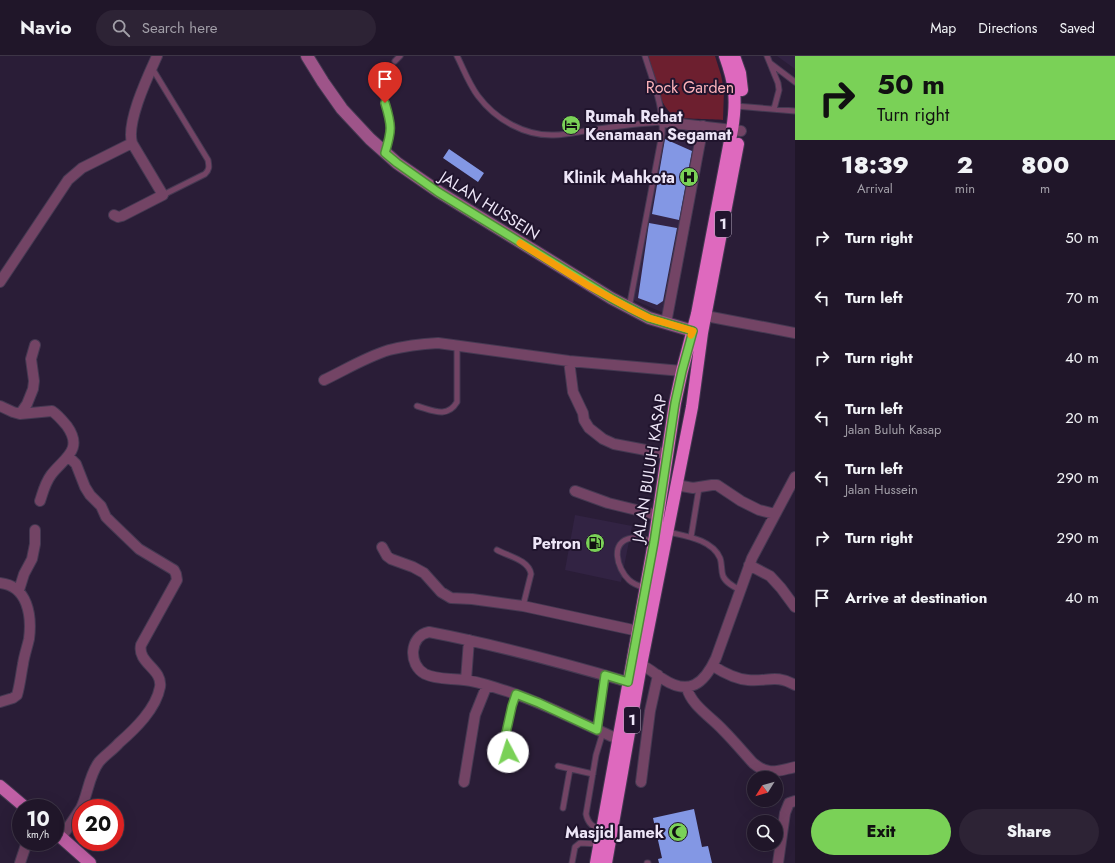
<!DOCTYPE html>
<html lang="en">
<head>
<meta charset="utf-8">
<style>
	:root { --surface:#201629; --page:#2d2335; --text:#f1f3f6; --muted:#a29fa8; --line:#3d3546; --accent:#7ad157 }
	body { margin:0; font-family:Jost,sans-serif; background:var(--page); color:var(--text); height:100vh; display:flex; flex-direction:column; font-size:15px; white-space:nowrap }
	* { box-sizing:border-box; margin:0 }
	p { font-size:13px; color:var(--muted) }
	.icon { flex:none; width:22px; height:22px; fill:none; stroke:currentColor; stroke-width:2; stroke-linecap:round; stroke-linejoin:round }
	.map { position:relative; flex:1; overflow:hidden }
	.details { display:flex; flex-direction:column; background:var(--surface); width:320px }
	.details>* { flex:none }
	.hud { background:#7ad157; color:#111; overflow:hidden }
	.needle { width:26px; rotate:233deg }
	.buttons { position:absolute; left:747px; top:715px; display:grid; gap:8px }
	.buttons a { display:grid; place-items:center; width:36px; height:36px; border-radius:50%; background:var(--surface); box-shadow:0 4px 16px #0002,0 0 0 1px var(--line); font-size:20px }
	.speed { position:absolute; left:12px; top:743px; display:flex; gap:8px; font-size:20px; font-weight:700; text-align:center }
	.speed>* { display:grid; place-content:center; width:52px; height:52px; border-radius:50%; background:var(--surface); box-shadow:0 4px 16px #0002,0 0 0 1px var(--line); line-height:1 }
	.speed small { font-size:10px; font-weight:400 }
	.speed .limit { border:6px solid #d22; background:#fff; color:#111 }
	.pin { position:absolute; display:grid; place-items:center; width:34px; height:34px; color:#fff; margin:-41px -17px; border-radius:50% 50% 50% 0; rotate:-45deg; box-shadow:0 0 4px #0007 }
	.pin .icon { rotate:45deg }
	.me { position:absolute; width:44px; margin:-22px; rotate:355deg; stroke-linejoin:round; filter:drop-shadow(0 0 3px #0008) }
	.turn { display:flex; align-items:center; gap:14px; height:84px; padding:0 16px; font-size:18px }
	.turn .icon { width:52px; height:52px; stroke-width:2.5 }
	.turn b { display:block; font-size:28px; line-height:34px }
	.eta { display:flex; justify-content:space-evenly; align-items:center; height:68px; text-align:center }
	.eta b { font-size:24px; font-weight:800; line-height:28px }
	.button { display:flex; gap:8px; margin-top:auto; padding:8px 16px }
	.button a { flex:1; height:46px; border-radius:24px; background:var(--accent); color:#111; font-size:16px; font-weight:800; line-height:46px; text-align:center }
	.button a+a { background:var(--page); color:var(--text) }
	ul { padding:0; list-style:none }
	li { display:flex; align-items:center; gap:12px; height:60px; padding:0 16px }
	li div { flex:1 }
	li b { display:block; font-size:15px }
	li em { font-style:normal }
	header { display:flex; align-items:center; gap:24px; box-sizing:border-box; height:56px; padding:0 20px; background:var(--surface); border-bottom:1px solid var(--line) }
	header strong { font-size:19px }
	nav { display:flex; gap:22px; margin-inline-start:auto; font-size:14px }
	.search { width:280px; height:36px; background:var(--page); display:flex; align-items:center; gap:10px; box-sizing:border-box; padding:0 14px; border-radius:22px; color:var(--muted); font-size:15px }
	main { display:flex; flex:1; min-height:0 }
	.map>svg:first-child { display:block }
</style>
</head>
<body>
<header>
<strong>Navio</strong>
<div class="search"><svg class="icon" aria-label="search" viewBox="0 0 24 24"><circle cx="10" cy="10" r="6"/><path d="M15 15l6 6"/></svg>Search here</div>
<nav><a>Map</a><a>Directions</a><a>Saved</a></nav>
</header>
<main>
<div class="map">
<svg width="795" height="807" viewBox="0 0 795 807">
	<rect width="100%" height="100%" fill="#2a1d37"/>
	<path fill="#322343" d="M777,0H795V13Z
		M660,73L707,79L673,261L629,242Z
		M575,459L632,470L621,526L565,514Z"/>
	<path fill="#6d1f2f" d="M648,0H715L721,19L724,34L723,64C715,63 680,63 676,61C659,52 653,18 648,0Z"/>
	<path fill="#8397e4" d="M665,83L692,95L679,164L652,158Z
		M449,93L484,117L478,126L443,102Z
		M649,167L677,172L663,245L657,249L638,242Z
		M694,753L702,791L708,790L712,807H659L658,803L662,802L653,762Z"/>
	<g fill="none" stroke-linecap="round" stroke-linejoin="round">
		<g stroke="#453952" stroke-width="7">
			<path id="lane" d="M457,0C464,14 469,28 478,40C496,64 525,80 554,79C566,79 578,76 590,74C614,71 638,67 663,66
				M767,0L778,27L779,34L774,53
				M395,5L400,0
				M770,7L795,26
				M152,12L208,104C209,110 210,113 205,118L163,139
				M383,40L389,60L391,75L385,95
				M736,50L795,55
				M629,252L662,78C664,51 653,26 645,0
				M417,350C432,354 447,363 457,346V289
				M668,476C685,480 712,483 720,502C722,507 721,514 723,520C726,527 734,531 740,534
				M691,481L699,432
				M497,494C508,500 529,504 531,518L523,550
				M645,532C639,530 633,528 629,524C617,513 609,485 632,482C639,481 647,484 654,486
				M516,638L512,650L505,686V691L512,699L519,701
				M597,674L605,619
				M558,710L593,718
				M563,752L570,713
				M602,774C593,771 588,768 586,758L596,699L603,676
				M572,807L575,791L580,787L599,788
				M647,807H648"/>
		</g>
		<g stroke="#453952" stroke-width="12">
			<path id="street" d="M663,66L741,75
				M114,159L118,161L122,160L163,139L132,87C126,66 148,20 157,0
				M0,226L68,124L82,112L132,87
				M706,260L795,277
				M666,267L703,70
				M569,305L573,336L583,357L584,364L589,372L603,383L614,388L667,398
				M324,324C345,314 366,301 389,294C405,290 421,288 438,287L569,305L682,315
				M0,350L13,356L20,358L52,355C58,359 62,364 67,370C84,394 64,402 51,419C45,427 43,436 40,445
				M20,358L27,348L33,333L34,325L31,303L35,289
				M69,401L76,408L85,431L90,439L101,450L106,461L111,466L139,493L174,514L176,518L177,524L141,589C137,607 163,613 160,631C156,653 135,673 119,687C113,694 105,699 99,706C89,719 88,738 81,752
				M676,429L693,432L712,429H717L741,445L759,454L775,458
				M575,435L608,447L657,459
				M382,491L387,500L391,503L413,511L424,517L441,536L451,542L472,543L523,550L638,575
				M749,509L770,520L781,532L795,551
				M0,527C28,530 32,560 29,583C27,592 24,600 23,608C21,618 20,629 17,639L13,642L0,646
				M19,534L24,518L32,503L35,488V474
				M641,609C649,612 655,618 663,623C689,640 704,628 716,602L752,502L795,421
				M713,610C724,617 735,623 748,624C767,626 776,618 795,629
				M466,624L469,584
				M687,632C691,649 711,661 723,674C734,685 743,696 753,707C769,720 777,715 795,711
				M618,683C580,667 543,646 503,634C490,630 477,625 464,624C451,622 437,624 425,618C408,609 409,580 429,576C497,589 563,607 628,626
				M464,726L475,659L487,629
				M641,726L650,655L658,619
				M61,782L81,752
				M20,807L27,786
				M778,807L785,757L789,747L795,745"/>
		</g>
		<g stroke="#453952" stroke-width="14">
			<path id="secondary" d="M307,0L323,26L342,53L370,83L397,107L439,136L611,242L649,262L693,275"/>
		</g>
		<g stroke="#453952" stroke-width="14">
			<path id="primary" d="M0,730L26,752
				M55,776L90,807"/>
		</g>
		<g stroke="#453952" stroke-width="14">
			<path id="highway" d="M734,0L740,17L742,34
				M596,807L654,486L675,347L682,315L697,258L732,74C737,44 735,28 725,0
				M606,807L641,609L692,351L702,277L738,88"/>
		</g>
		<use href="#lane" stroke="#734465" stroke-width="5"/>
		<use href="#street" stroke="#734465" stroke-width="10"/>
		<use href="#secondary" stroke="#9e5489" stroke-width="12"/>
		<use href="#primary" stroke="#c05fa5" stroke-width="12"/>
		<use href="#highway" stroke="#de69be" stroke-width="12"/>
	</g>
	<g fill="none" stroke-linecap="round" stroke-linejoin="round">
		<g stroke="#4f8839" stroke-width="10">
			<path id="route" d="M385,47C392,70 392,74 385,97L397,107L438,136L611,242L649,262L693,275L682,315L675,347L654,486L628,626L605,619L597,674L539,647L516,638L512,650L504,686L505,691L508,696"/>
		</g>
		<use href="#route" stroke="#7ad157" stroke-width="7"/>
		<path stroke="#f59e0b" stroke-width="7" d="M520,187L589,230L629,252L649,262L693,275L691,279"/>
	</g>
	<defs>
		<g id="hotel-disc" transform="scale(1)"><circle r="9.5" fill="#7ad157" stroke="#20142d"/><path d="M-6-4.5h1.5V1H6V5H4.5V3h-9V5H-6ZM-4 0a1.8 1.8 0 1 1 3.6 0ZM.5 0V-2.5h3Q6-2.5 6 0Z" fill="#111"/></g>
		<g id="hospital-disc" transform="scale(1)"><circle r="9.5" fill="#7ad157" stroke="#20142d"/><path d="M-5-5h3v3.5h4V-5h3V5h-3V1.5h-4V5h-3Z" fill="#111"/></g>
		<g id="fuel-disc" transform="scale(1)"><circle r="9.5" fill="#7ad157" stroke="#20142d"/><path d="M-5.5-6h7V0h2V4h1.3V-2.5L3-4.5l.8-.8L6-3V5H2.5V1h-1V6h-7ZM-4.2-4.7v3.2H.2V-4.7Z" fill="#111"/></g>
		<g id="mosque-disc" transform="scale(1)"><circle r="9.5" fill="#7ad157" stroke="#20142d"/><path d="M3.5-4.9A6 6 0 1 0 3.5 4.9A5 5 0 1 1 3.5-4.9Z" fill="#111"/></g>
	</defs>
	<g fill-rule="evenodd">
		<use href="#hotel-disc" x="571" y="69"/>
		<use href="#hospital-disc" x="689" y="121"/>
		<use href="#fuel-disc" x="595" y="487"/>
		<use href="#mosque-disc" x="678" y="776"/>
	</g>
	<g text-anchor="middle" stroke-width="4" stroke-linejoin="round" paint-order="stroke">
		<g fill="#20142d" stroke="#b0a6ba" stroke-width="1">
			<rect x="715" y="155" width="16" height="26" rx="3"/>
			<rect x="624" y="651" width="16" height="26" rx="3"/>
		</g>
		<g font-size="15" font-weight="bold" fill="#ede5f7">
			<text x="723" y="173">1</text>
			<text x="632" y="669">1</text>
		</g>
		<g font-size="16" fill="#fdb3ba" stroke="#20142d">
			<text x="690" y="37">Rock Garden</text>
		</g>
		<g font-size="16" font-weight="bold" fill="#ede5f7" stroke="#20142d" text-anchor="end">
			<text x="585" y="66" text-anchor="start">Rumah Rehat<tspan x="585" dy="18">Kenamaan Segamat</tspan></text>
			<text x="675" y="127">Klinik Mahkota</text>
			<text x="581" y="493">Petron</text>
			<text x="664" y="782">Masjid Jamek</text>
		</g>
		<g font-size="16" fill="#ede5f7" stroke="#20142d">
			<text transform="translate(490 149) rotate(32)" y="6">JALAN HUSSEIN</text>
			<text transform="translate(649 412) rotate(-81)" y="6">JALAN BULUH KASAP</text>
		</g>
	</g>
</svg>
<div class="buttons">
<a><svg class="needle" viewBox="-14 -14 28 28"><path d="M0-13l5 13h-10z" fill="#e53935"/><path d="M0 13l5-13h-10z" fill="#a29fa8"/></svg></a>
<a><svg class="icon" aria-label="search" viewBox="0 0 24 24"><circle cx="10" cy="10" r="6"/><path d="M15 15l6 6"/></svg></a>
</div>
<div class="speed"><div>10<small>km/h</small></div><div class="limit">20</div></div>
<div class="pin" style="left:385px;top:47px;background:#d93025"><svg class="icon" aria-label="arrive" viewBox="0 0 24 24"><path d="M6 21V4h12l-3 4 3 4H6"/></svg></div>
<svg class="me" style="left:508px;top:696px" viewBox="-20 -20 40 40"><circle r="19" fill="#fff"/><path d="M0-13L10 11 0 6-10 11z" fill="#7ad157"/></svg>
</div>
<section class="details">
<div class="hud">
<div class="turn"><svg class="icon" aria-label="right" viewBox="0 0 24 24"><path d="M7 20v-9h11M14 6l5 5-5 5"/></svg><div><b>50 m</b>Turn right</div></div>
</div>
<div class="eta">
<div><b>18:39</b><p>Arrival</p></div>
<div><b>2</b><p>min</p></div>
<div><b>800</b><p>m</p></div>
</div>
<ul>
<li><svg class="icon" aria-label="right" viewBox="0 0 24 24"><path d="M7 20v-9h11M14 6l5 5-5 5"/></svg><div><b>Turn right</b></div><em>50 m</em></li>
<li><svg class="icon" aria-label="left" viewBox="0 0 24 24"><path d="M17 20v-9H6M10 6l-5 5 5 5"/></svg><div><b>Turn left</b></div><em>70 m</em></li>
<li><svg class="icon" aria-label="right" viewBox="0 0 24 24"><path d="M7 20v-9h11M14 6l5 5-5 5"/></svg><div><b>Turn right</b></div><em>40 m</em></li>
<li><svg class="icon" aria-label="left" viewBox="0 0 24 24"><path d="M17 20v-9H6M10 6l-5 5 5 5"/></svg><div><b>Turn left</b><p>Jalan Buluh Kasap</p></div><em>20 m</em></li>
<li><svg class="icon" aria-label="left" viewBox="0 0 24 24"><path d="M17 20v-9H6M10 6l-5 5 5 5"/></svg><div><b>Turn left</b><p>Jalan Hussein</p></div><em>290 m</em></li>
<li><svg class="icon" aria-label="right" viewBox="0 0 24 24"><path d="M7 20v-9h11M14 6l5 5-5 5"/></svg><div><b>Turn right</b></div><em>290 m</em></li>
<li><svg class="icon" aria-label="arrive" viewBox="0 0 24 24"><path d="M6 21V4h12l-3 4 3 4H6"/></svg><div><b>Arrive at destination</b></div><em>40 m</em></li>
</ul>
<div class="button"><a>Exit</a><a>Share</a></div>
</section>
</main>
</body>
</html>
